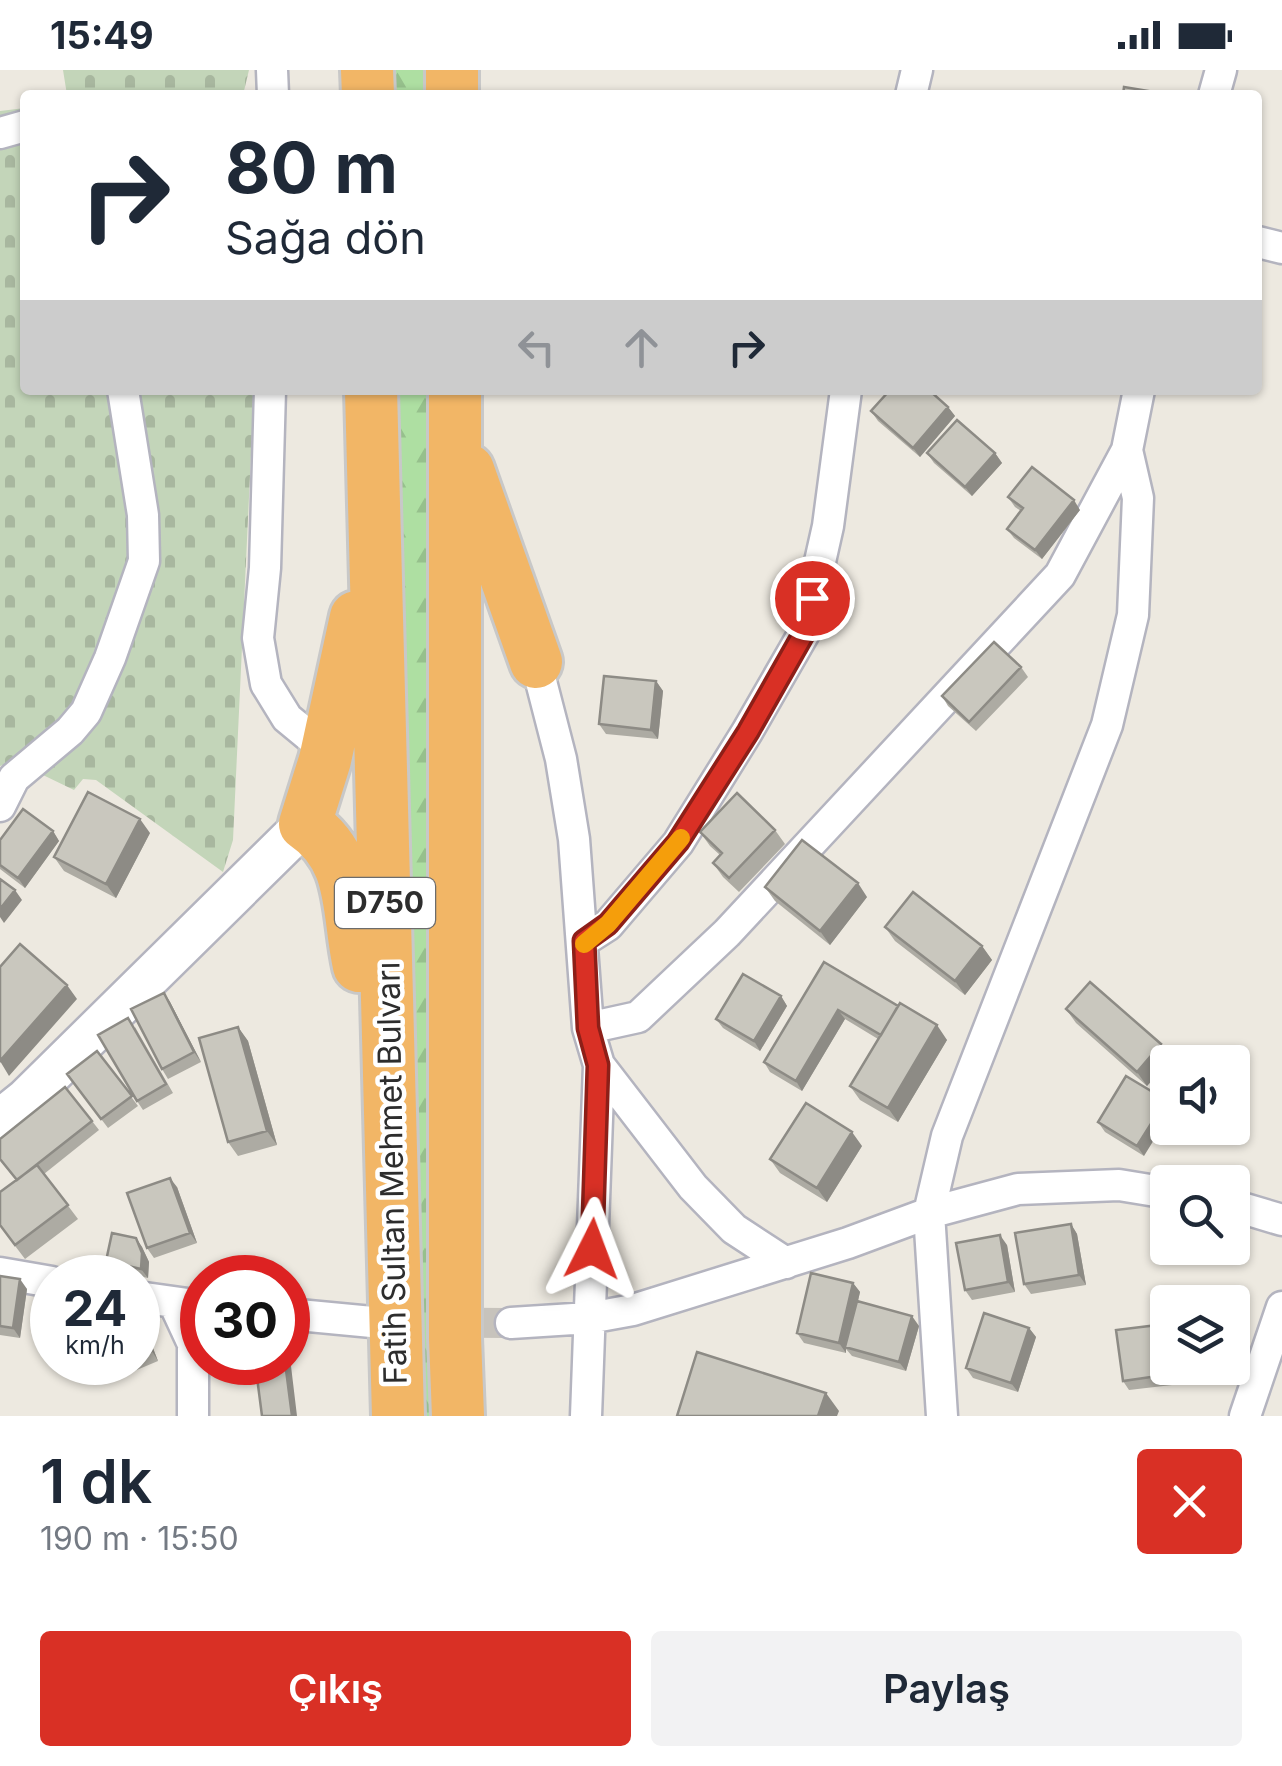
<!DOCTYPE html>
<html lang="tr">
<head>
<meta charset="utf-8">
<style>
	:root { --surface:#fff; --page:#f2f2f3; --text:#1f2937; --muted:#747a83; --accent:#d93025 }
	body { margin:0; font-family:Inter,sans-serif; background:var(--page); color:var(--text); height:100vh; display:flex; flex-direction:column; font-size:38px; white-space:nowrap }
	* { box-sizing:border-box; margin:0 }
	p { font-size:32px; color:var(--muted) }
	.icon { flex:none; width:55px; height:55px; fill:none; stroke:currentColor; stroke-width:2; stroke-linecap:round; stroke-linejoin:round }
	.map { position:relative; height:1346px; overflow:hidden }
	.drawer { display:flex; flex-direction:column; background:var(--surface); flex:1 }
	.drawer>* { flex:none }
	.guide { position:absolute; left:20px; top:20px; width:1242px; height:305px; border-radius:10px; box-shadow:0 2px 8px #0004; background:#fff; color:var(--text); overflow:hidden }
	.fabs { position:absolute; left:1150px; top:975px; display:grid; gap:20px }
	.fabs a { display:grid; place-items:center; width:100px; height:100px; border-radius:10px; background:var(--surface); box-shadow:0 2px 8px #0004; font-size:50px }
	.speed { position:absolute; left:30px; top:1185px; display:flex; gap:20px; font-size:50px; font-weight:700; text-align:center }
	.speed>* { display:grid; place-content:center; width:130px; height:130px; border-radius:50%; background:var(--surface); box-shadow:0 2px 8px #0004; line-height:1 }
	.speed small { font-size:25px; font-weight:400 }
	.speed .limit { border:15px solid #d22; background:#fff; color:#111 }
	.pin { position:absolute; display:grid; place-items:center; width:85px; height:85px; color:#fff; margin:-42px; border:5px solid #fff; border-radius:50%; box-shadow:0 2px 10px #0007 }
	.me { position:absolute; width:110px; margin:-55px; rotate:3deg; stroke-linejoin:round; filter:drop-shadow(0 0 8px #0008) }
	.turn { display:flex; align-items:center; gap:35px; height:210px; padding:0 40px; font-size:45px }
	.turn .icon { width:130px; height:130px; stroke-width:2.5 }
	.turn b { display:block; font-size:70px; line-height:85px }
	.lanes { display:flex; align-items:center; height:95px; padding:0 40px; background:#0003; justify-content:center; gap:50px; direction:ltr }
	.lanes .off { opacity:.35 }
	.round { display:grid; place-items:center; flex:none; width:105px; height:105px; border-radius:10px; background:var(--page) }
	.headline { display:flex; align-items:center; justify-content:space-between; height:170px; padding:0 40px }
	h1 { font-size:60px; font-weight:600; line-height:75px }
	.cta { display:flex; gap:20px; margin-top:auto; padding:20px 40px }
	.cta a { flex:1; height:115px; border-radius:10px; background:var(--accent); color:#fff; font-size:40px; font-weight:600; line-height:115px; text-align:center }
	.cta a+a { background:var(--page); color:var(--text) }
	.status { display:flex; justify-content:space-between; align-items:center; height:70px; padding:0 50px; background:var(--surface); direction:ltr }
	.status svg { height:28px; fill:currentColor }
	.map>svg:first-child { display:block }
</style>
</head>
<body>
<div class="status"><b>15:49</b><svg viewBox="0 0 49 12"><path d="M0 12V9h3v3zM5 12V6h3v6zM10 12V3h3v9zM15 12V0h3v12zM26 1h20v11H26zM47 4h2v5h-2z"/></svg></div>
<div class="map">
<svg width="1282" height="1346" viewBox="0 0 1282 1346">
	<defs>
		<pattern id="forest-firs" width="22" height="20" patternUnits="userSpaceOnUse" patternTransform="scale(2.5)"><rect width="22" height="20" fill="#aedfa2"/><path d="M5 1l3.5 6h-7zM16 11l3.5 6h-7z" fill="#96c08c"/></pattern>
		<pattern id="cemetery-stones" width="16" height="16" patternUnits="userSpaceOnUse" patternTransform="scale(2.5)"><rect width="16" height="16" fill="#c3d5b9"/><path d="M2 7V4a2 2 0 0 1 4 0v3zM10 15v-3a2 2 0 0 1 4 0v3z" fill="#a8b79f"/></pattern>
	</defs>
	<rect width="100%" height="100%" fill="#ede9e0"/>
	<path fill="url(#forest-firs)" d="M389,0H430V25H390Z
		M397,320H435V1346H420Z"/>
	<path fill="url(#cemetery-stones)" d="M63,0H249L243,25H67Z
		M25,38V320H254L233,770L223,802L96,710L83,709L74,720L14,691L0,696V41Z"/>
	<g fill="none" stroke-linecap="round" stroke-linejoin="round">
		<path stroke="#c7c3bc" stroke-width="30" stroke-dasharray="30 15" stroke-linecap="butt" d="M384,1252L511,1253"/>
		<g stroke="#b4b4bf" stroke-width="35">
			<path id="street" d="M272,0L273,25
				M911,25L917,0
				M1214,25L1221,0
				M0,63L25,56
				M1258,172L1282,178
				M270,320L265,498L258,568L266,614L287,648L327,681
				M536,592L561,689L574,769L588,958L599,995L693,1117L734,1159L786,1193
				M0,736L14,708L70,661L86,642L110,588L144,491L143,445L123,320
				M583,871L608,855L678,773L747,662L804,563L828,456L846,320
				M588,958L638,947L727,863L1060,505L1127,380L1139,320
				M1232,1135L1282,1150
				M0,1203L52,1212
				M138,1227L202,1236
				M174,1233L193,1274V1346
				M288,1244L372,1252
				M511,1253L589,1248L633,1240L848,1173L929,1143L1018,1119L1119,1115L1168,1123
				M586,1346L599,995
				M942,1346L929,1143L947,1066L1107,655L1133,545L1138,428L1127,380
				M1245,1346L1282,1237"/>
		</g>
		<g stroke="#b4b4bf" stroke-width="45">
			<path id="secondary" d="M0,1050L26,1029L305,754"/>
		</g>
		<g stroke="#c8c8c8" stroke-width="58">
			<path id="highway" d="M367,0L368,25
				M452,0V25
				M371,320L398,1346
				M455,320V1268L458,1346
				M468,400L536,592
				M356,547L325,690L305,754C356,788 347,843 359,896"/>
		</g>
		<use href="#street" stroke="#fff" stroke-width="30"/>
		<use href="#secondary" stroke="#fff" stroke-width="40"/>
		<use href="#highway" stroke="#f2b666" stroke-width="52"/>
	</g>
	<path fill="#adaba3" d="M948,337L955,346L920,387L878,351L871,341Z
		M927,383H995L1002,393L972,426L934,393Z
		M1008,427L1080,440L1042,489L1014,468L1007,459L1021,441L1015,437Z
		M1021,597L1028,607L976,661L948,636L942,626Z
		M656,611L663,621L658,669L606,664L599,654Z
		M775,760L785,774L739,822L723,807L713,793L720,785L710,776L700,762Z
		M53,761L59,771L25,818L0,799V770Z
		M150,763L116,828L64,801L54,787Z
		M765,817L867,827L830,875L775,831Z
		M885,857L982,876L992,890L965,925L895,871Z
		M824,892L947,970L898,1052L860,1030L850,1016L878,969L845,949L802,1021L770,1002L764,992Z
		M164,923L170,932L201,992L168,1009L162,999Z
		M781,926L787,936L760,981L723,958L716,949Z
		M1066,939L1161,974L1171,989L1147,1016L1076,953Z
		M135,957L173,1023L143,1040L137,1031Z
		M238,957L248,971L277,1075L238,1086L228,1072Z
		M97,981L138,1036L108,1058L67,1004Z
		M1126,1006L1144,1086L1105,1062L1098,1052Z
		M92,1051L99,1060L44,1104L78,1149L25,1189L0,1156L16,1110L0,1090V1069Z
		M862,1076L827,1132L780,1103L770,1089Z
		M177,1117L197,1173L154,1188L147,1178Z
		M1071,1154L1077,1164L1086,1215L1031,1224L1024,1214Z
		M136,1168L142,1177L149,1192L148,1208L113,1200L106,1191Z
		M1007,1175L1015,1222L972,1230L965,1220Z
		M0,1206L27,1219L20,1268L0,1265Z
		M853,1213L860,1222L858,1231L919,1256L906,1301L852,1286L846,1279V1283L804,1273L797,1263Z
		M138,1254L147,1263L158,1291L113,1310L104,1292H138Z
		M1158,1255L1165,1264L1168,1298H1170L1172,1315L1129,1320L1123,1311Z
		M1029,1258L1036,1267L1018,1322L973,1308L966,1298Z"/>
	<path fill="#8d8b85" d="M948,337L955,346L920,387L913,378Z
		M995,383L1002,393L972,426L965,417Z
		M1074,430L1080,440L1042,489L1035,480Z
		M656,611L663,621L658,669L651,660Z
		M140,749L150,763L116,828L106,814Z
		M53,761L59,771L25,818L18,808Z
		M858,813L867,827L830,875L820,861Z
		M15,820L22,830L4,853L0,847V839Z
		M982,876L992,890L965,925L955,911Z
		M67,915L77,929L9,1006L0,991Z
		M164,923L170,932L201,992L194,982Z
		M781,926L787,936L760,981L754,971Z
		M838,940L845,949L802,1021L796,1011Z
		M937,955L947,970L898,1052L888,1038Z
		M238,957L248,971L277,1075L267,1061Z
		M1161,974L1171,989L1147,1016L1137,1002Z
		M1166,1030L1168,1033V1047L1144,1086L1137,1076Z
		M852,1062L862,1076L827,1132L817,1118Z
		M170,1108L177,1117L197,1173L190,1163Z
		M1071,1154L1077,1164L1086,1215L1079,1205Z
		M1000,1165L1007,1175L1015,1222L1008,1212Z
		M136,1168L142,1177L149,1192L148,1208L141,1199Z
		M20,1209L27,1219L20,1268L13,1258Z
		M853,1213L860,1222L847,1277H845L846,1279V1283L839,1273Z
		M912,1246L919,1256L906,1301L899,1292Z
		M140,1253L147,1263L158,1291L152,1281Z
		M1158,1255L1165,1264L1168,1298H1170L1172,1315L1165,1305Z
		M1029,1258L1036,1267L1018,1322L1011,1313Z
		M288,1291L291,1296L297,1346H292L285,1292Z
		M826,1323L839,1341L837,1346H818Z"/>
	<path fill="#c9c7be" stroke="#8d8b85" stroke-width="2.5" d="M1124,17L1167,24L1166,25H1123Z
		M890,320H929L948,337L913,378L871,341Z
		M957,350L995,383L965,417L927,383Z
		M1032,397L1074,430L1035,480L1007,459L1023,438L1008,427Z
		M994,572L1021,597L969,652L942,626Z
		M604,606L656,611L651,660L599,654Z
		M88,722L140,749L106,814L54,787Z
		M737,723L775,760L729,808L713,793L722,783L700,762Z
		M23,739L53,761L18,808L0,795V770Z
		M802,770L858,813L820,861L765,817Z
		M0,809L15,820L0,839Z
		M913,822L982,876L955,911L885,857Z
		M20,874L67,915L0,991V897Z
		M824,892L898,936L881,965L838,940L796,1011L764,992Z
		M743,904L781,926L754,971L716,949Z
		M1090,912L1161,974L1137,1002L1066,939Z
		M164,923L194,982L162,999L131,939Z
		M900,933L937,955L888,1038L850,1016Z
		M128,948L166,1014L137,1031L98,965Z
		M238,957L267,1061L228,1072L199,968Z
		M97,981L132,1026L101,1049L67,1004Z
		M1126,1006L1166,1030L1137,1076L1098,1052Z
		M65,1017L92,1051L17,1110L0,1089V1069Z
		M806,1033L852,1062L817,1118L770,1089Z
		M37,1095L68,1135L15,1175L0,1155V1122Z
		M170,1108L190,1163L147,1178L127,1123Z
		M1071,1154L1079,1205L1024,1214L1015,1163Z
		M112,1163L136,1168L142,1183L141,1199L106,1191Z
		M1000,1165L1008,1212L965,1220L956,1173Z
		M811,1203L853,1213L839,1273L797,1263Z
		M0,1206L20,1209L13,1258L0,1256Z
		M857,1231L912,1246L899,1292L845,1277Z
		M984,1243L1029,1258L1011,1313L966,1298Z
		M140,1253L152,1281L138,1287V1254Z
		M1158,1255L1165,1305L1123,1311L1116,1260Z
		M697,1282L826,1323L818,1346H677Z
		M104,1292H125L107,1300Z
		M255,1292H285L292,1346H262Z"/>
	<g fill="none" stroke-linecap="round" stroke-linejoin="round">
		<g stroke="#8d1f18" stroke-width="25">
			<path id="route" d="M592,1179L598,995L588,958L584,871L608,854L678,772L748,662L804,563L812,528"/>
		</g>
		<use href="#route" stroke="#d93025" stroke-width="18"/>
		<path stroke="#f59e0b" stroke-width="18" d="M584,874L608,854L681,768"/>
	</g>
	<g text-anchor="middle" stroke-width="9" stroke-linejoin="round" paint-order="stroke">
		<rect fill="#fff" stroke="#6c6c6c" stroke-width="2.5" x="335" y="808" width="100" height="50" rx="8"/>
		<g font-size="30" font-weight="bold" fill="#2d2d2d">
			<text x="385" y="843">D750</text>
		</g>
		<g font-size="32" fill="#2d2d2d" stroke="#fff">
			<text transform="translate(392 1103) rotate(-91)" y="11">Fatih Sultan Mehmet Bulvarı</text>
		</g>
	</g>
</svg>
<div class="fabs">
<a><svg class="icon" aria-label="sound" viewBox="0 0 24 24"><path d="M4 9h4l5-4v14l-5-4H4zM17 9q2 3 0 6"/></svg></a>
<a><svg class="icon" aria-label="search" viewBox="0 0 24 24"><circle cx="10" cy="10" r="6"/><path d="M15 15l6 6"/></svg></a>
<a><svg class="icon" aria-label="layers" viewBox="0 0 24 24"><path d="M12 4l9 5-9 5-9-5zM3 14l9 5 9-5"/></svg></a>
</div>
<div class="speed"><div>24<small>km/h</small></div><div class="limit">30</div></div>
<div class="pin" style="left:812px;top:528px;background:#d93025"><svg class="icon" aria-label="arrive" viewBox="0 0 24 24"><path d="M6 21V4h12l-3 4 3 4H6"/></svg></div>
<svg class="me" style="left:592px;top:1179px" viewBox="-20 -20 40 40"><path d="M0-17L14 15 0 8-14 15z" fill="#d93025" stroke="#fff" stroke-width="4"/></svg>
<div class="guide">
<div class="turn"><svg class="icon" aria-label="right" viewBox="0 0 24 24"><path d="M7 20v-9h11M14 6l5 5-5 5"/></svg><div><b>80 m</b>Sağa dön</div></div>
<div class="lanes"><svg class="icon off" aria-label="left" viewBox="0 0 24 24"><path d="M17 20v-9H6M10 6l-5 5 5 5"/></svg><svg class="icon off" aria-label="ahead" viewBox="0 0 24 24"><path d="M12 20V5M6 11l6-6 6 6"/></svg><svg class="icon" aria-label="right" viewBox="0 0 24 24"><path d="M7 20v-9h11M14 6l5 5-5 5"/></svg></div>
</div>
</div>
<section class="drawer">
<div class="headline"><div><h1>1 dk</h1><p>190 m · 15:50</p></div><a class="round" style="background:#d93025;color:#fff"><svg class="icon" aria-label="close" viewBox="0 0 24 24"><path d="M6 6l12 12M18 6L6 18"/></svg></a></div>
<div class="cta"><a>Çıkış</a><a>Paylaş</a></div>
</section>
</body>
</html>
